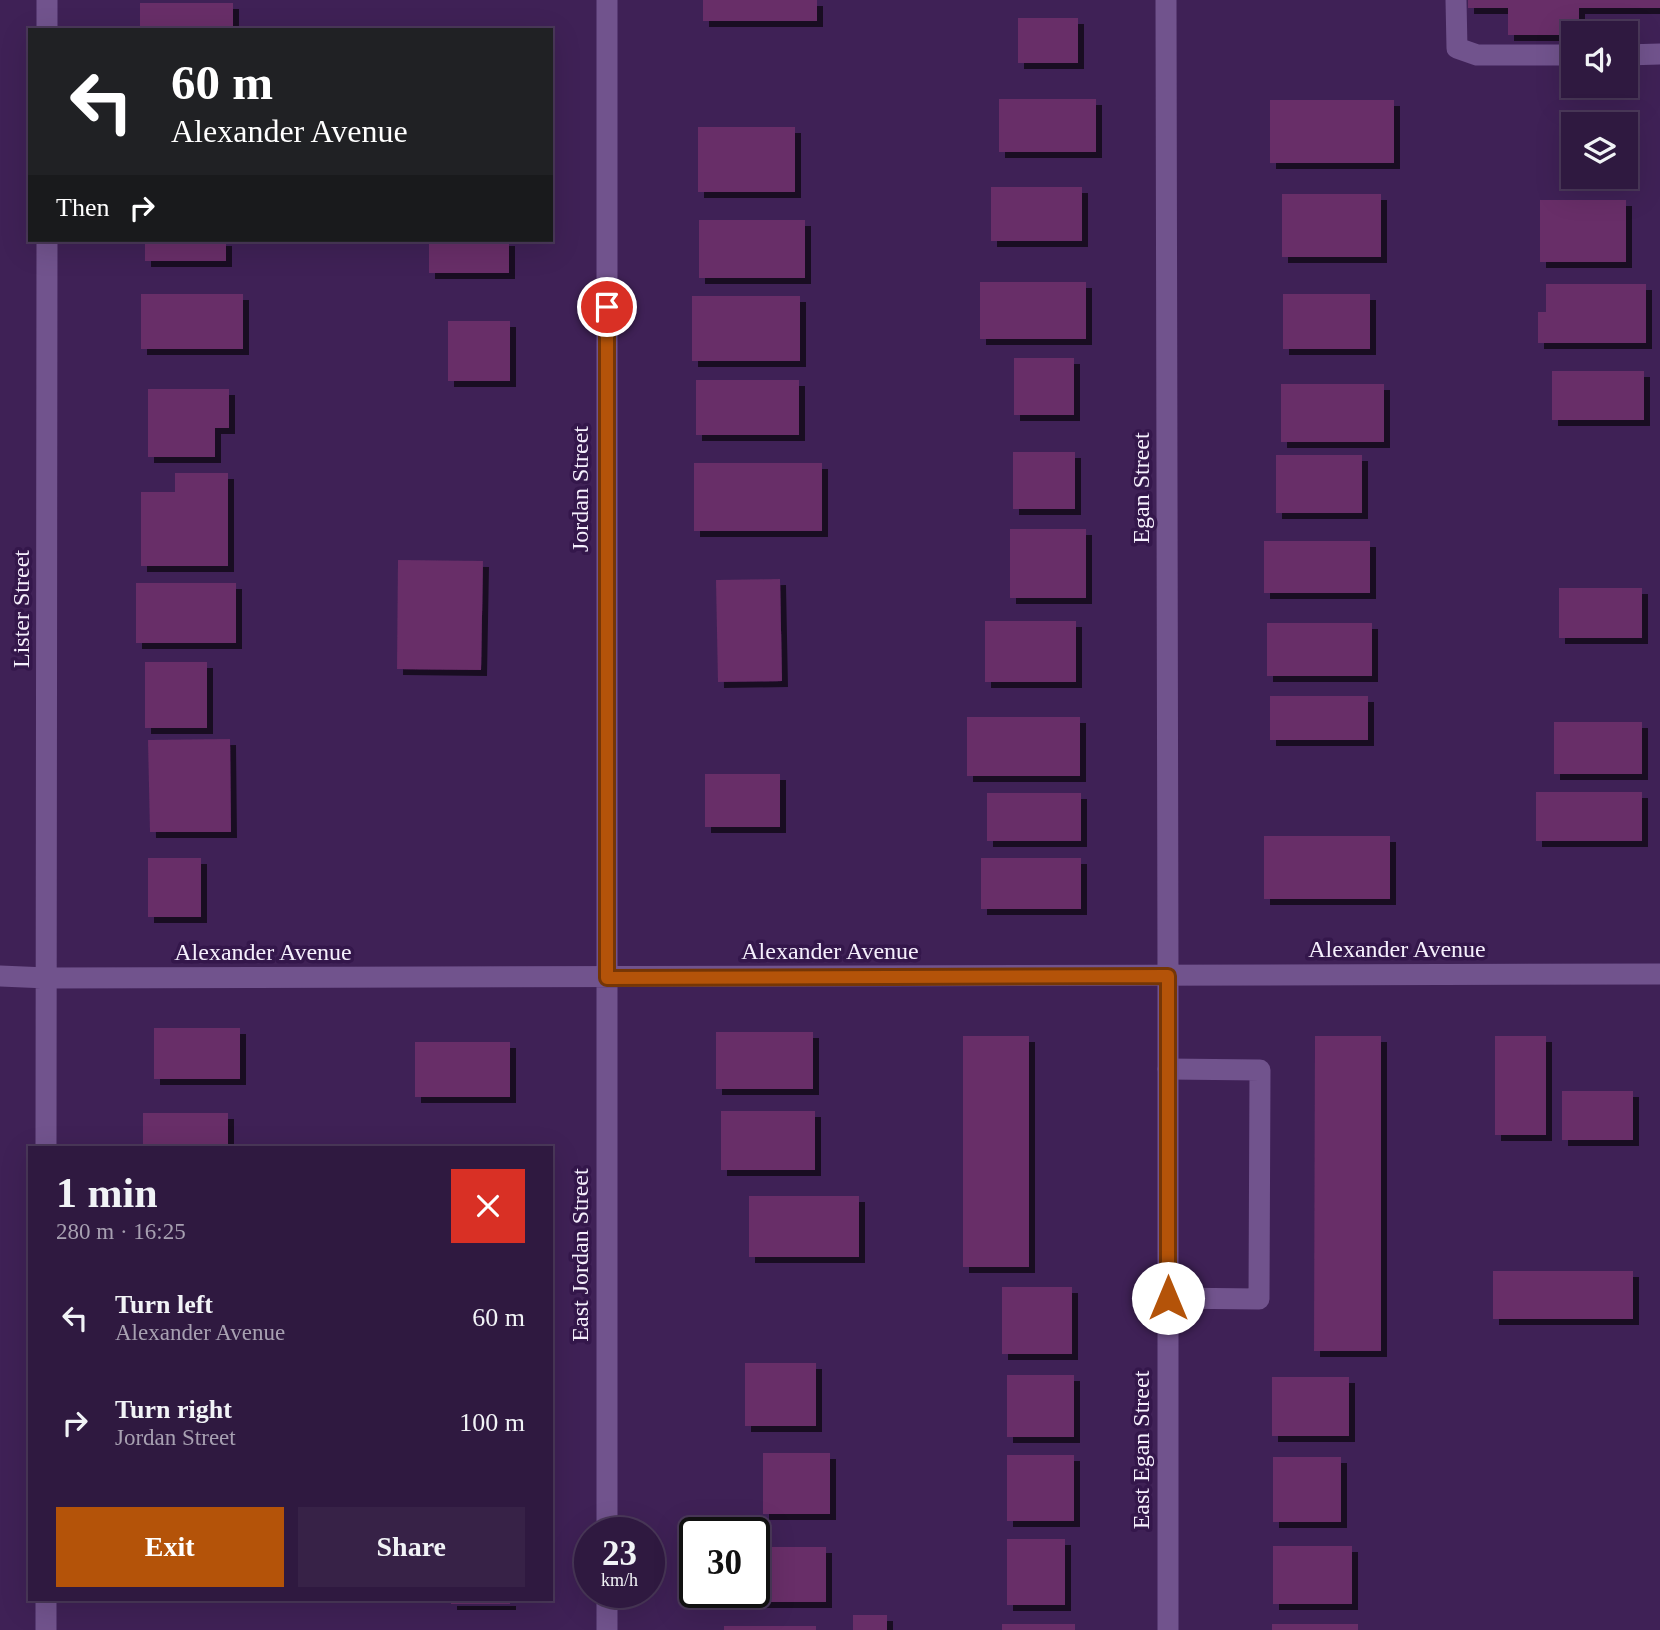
<!DOCTYPE html>
<html lang="en">
<head>
<meta charset="utf-8">
<style>
	:root { --surface:#2f1940; --page:#372247; --text:#f1f3f6; --muted:#a7a0b1; --line:#4a3859; --accent:#b45309 }
	body { margin:0; font-family:"Times New Roman",serif; background:var(--page); color:var(--text); height:100vh; display:flex; flex-direction:column; font-size:26px; white-space:nowrap }
	* { box-sizing:border-box; margin:0 }
	p { font-size:23px; color:var(--muted) }
	.icon { flex:none; width:38px; height:38px; fill:none; stroke:currentColor; stroke-width:2; stroke-linecap:round; stroke-linejoin:round }
	.map { position:relative; flex:1; overflow:hidden }
	.side { position:absolute; left:28px; top:1146px; width:525px; height:455px; display:flex; flex-direction:column; background:var(--surface); border-radius:0px; box-shadow:0 7px 28px #0002,0 0 0 2px var(--line) }
	.side>* { flex:none }
	.banner { position:absolute; left:28px; top:28px; width:525px; height:214px; border-radius:0px; box-shadow:0 7px 28px #0002,0 0 0 2px var(--line); background:#202124; color:#fff; overflow:hidden }
	.fabs { position:absolute; left:1561px; top:21px; display:grid; gap:14px }
	.fabs a { display:grid; place-items:center; width:77px; height:77px; border-radius:0px; background:var(--surface); box-shadow:0 7px 28px #0002,0 0 0 2px var(--line); font-size:35px }
	.speed { position:absolute; left:574px; top:1517px; display:flex; gap:14px; font-size:35px; font-weight:700; text-align:center }
	.speed>* { display:grid; place-content:center; width:91px; height:91px; border-radius:50%; background:var(--surface); box-shadow:0 7px 28px #0002,0 0 0 2px var(--line); line-height:1 }
	.speed small { font-size:18px; font-weight:400 }
	.speed .limit { border:4px solid #111; border-radius:10px; background:#fff; color:#111 }
	.pin { position:absolute; display:grid; place-items:center; width:60px; height:60px; color:#fff; margin:-30px; border:4px solid #fff; border-radius:50%; box-shadow:0 2px 7px #0007 }
	.me { position:absolute; width:77px; margin:-38px; rotate:0deg; stroke-linejoin:round; filter:drop-shadow(0 0 5px #0008) }
	.turn { display:flex; align-items:center; gap:24px; height:147px; padding:0 28px; font-size:32px }
	.turn .icon { width:91px; height:91px; stroke-width:2.5 }
	.turn b { display:block; font-size:49px; line-height:60px }
	.then { display:flex; align-items:center; height:66px; padding:0 28px; background:#0003; gap:14px; font-size:26px }
	.round { display:grid; place-items:center; flex:none; width:74px; height:74px; border-radius:0px; background:var(--page) }
	.head { display:flex; align-items:center; justify-content:space-between; height:119px; padding:0 28px }
	h1 { font-size:42px; font-weight:800; line-height:52px }
	.button { display:flex; gap:14px; margin-top:auto; padding:14px 28px }
	.button a { flex:1; height:80px; border-radius:0px; background:var(--accent); color:#fff; font-size:28px; font-weight:800; line-height:80px; text-align:center }
	.button a+a { background:var(--page); color:var(--text) }
	ul { padding:0; list-style:none }
	li { display:flex; align-items:center; gap:21px; height:105px; padding:0 28px }
	li div { flex:1 }
	li b { display:block; font-size:26px }
	li em { font-style:normal }
	.map>svg:first-child { display:block }
</style>
</head>
<body>
<div class="map">
<svg width="1660" height="1630" viewBox="0 0 1660 1630">
	<defs>
		<filter id="shadow"><feDropShadow dx="6" dy="6" stdDeviation="0" flood-color="#0009"/></filter>
	</defs>
	<rect width="100%" height="100%" fill="#3f2156"/>
	<path fill="#682d68" filter="url(#shadow)" d="M703,0H817V21H703Z
		M1468,0H1660V8H1579V33H1573V35H1508V8H1468Z
		M140,3H233V30H140Z
		M1018,18H1078V63H1018Z
		M999,99H1096V152H999Z
		M1270,100H1394V163H1270Z
		M698,127H795V192H698Z
		M991,187H1082V241H991Z
		M1282,194H1381V257H1282Z
		M1540,200H1626V262H1540Z
		M699,220H805V278H699Z
		M145,240H226V261H145Z
		M429,240H509V273H429Z
		M980,282H1086V339H980Z
		M1546,284H1646V343H1538V312H1546Z
		M141,294H243V349H141Z
		M1283,294H1370V349H1283Z
		M692,296H800V361H692Z
		M448,321H510V381H448Z
		M1014,358H1074V415H1014Z
		M1552,371H1644V420H1552Z
		M696,380H799V435H696Z
		M1281,384H1384V442H1281Z
		M148,389H229V428H215V457H148Z
		M1013,452H1075V509H1013Z
		M1276,455H1362V513H1276Z
		M694,463H822V531H694Z
		M175,473H228V566H141V492H175Z
		M1010,529H1086V598H1010Z
		M1264,541H1370V593H1264Z
		M398,560L483,561L481,670L397,669Z
		M780,579L782,681L718,682L716,580Z
		M136,583H236V643H136Z
		M1559,588H1642V638H1559Z
		M985,621H1076V682H985Z
		M1267,623H1372V676H1267Z
		M145,662H207V728H145Z
		M1270,696H1368V740H1270Z
		M967,717H1080V776H967Z
		M1554,722H1642V774H1554Z
		M230,739L231,832H150L148,740Z
		M705,774H780V827H705Z
		M1536,792H1642V841H1536Z
		M987,793H1081V841H987Z
		M1264,836H1390V899H1264Z
		M148,858H201V917H148Z
		M981,858H1081V909H981Z
		M154,1028H240V1079H154Z
		M716,1032H813V1089H716Z
		M963,1036H1029V1267H963Z
		M1315,1036H1381V1351H1314Z
		M1495,1036H1546V1135H1495Z
		M415,1042H510V1097H415Z
		M1562,1091H1633V1140H1562Z
		M721,1111H815V1170H721Z
		M143,1113H228V1148H143Z
		M749,1196H859V1257H749Z
		M1493,1271H1633V1319H1493Z
		M1002,1287H1072V1354H1002Z
		M745,1363H816V1426H745Z
		M1007,1375H1074V1437H1007Z
		M1272,1377H1349V1436H1272Z
		M763,1453H830V1514H763Z
		M1007,1455H1074V1521H1007Z
		M1273,1457H1341V1522H1273Z
		M1007,1539H1065V1605H1007Z
		M1273,1546H1352V1604H1273Z
		M754,1547H826V1602H724V1592H754Z
		M451,1600H510V1604H451Z
		M853,1615H887V1630H853Z
		M1002,1624H1075V1630H1002Z
		M1272,1624H1358V1630H1272Z
		M724,1626H816V1630H724Z"/>
	<g fill="none" stroke-linecap="round" stroke-linejoin="round">
		<path stroke="#71538d" stroke-width="21" d="M1456,0L1457,48L1477,55H1573
			M1626,55L1660,54
			M1168,1298L1259,1299L1260,1070L1168,1069"/>
		<path stroke="#71538d" stroke-width="21" d="M607,0V1533
			M1166,0L1168,976V1630
			M47,30V0
			M0,976L47,978L1660,974
			M46,1148L47,240
			M607,1592V1630
			M46,1630V1600"/>
	</g>
	<g fill="none" stroke-linecap="round" stroke-linejoin="round">
		<g stroke="#753606" stroke-width="18">
			<path id="route" d="M607,307V978L1168,976V1298"/>
		</g>
		<use href="#route" stroke="#b45309" stroke-width="12"/>
	</g>
	<g text-anchor="middle" stroke-width="7" stroke-linejoin="round" paint-order="stroke">
		<g font-size="24" fill="#f5effc" stroke="#34174b">
			<text transform="translate(1141 488) rotate(-90)" y="8">Egan Street</text>
			<text transform="translate(580 489) rotate(-90)" y="8">Jordan Street</text>
			<text transform="translate(21 609) rotate(-90)" y="8">Lister Street</text>
			<text x="1397" y="957">Alexander Avenue</text>
			<text x="830" y="959">Alexander Avenue</text>
			<text x="263" y="960">Alexander Avenue</text>
			<text transform="translate(580 1255) rotate(-90)" y="8">East Jordan Street</text>
			<text transform="translate(1141 1450) rotate(-90)" y="8">East Egan Street</text>
		</g>
	</g>
</svg>
<div class="fabs">
<a><svg class="icon" aria-label="sound" viewBox="0 0 24 24"><path d="M4 9h4l5-4v14l-5-4H4zM17 9q2 3 0 6"/></svg></a>
<a><svg class="icon" aria-label="layers" viewBox="0 0 24 24"><path d="M12 4l9 5-9 5-9-5zM3 14l9 5 9-5"/></svg></a>
</div>
<div class="speed"><div>23<small>km/h</small></div><div class="limit">30</div></div>
<div class="pin" style="left:607px;top:307px;background:#d93025"><svg class="icon" aria-label="arrive" viewBox="0 0 24 24"><path d="M6 21V4h12l-3 4 3 4H6"/></svg></div>
<svg class="me" style="left:1168px;top:1298px" viewBox="-20 -20 40 40"><circle r="19" fill="#fff"/><path d="M0-13L10 11 0 6-10 11z" fill="#b45309"/></svg>
<div class="banner">
<div class="turn"><svg class="icon" aria-label="left" viewBox="0 0 24 24"><path d="M17 20v-9H6M10 6l-5 5 5 5"/></svg><div><b>60 m</b>Alexander Avenue</div></div>
<div class="then">Then<svg class="icon" aria-label="right" viewBox="0 0 24 24"><path d="M7 20v-9h11M14 6l5 5-5 5"/></svg></div>
</div>
<section class="side">
<div class="head"><div><h1>1 min</h1><p>280 m · 16:25</p></div><a class="round" style="background:#d93025;color:#fff"><svg class="icon" aria-label="close" viewBox="0 0 24 24"><path d="M6 6l12 12M18 6L6 18"/></svg></a></div>
<ul>
<li><svg class="icon" aria-label="left" viewBox="0 0 24 24"><path d="M17 20v-9H6M10 6l-5 5 5 5"/></svg><div><b>Turn left</b><p>Alexander Avenue</p></div><em>60 m</em></li>
<li><svg class="icon" aria-label="right" viewBox="0 0 24 24"><path d="M7 20v-9h11M14 6l5 5-5 5"/></svg><div><b>Turn right</b><p>Jordan Street</p></div><em>100 m</em></li>
</ul>
<div class="button"><a>Exit</a><a>Share</a></div>
</section>
</div>
</body>
</html>
